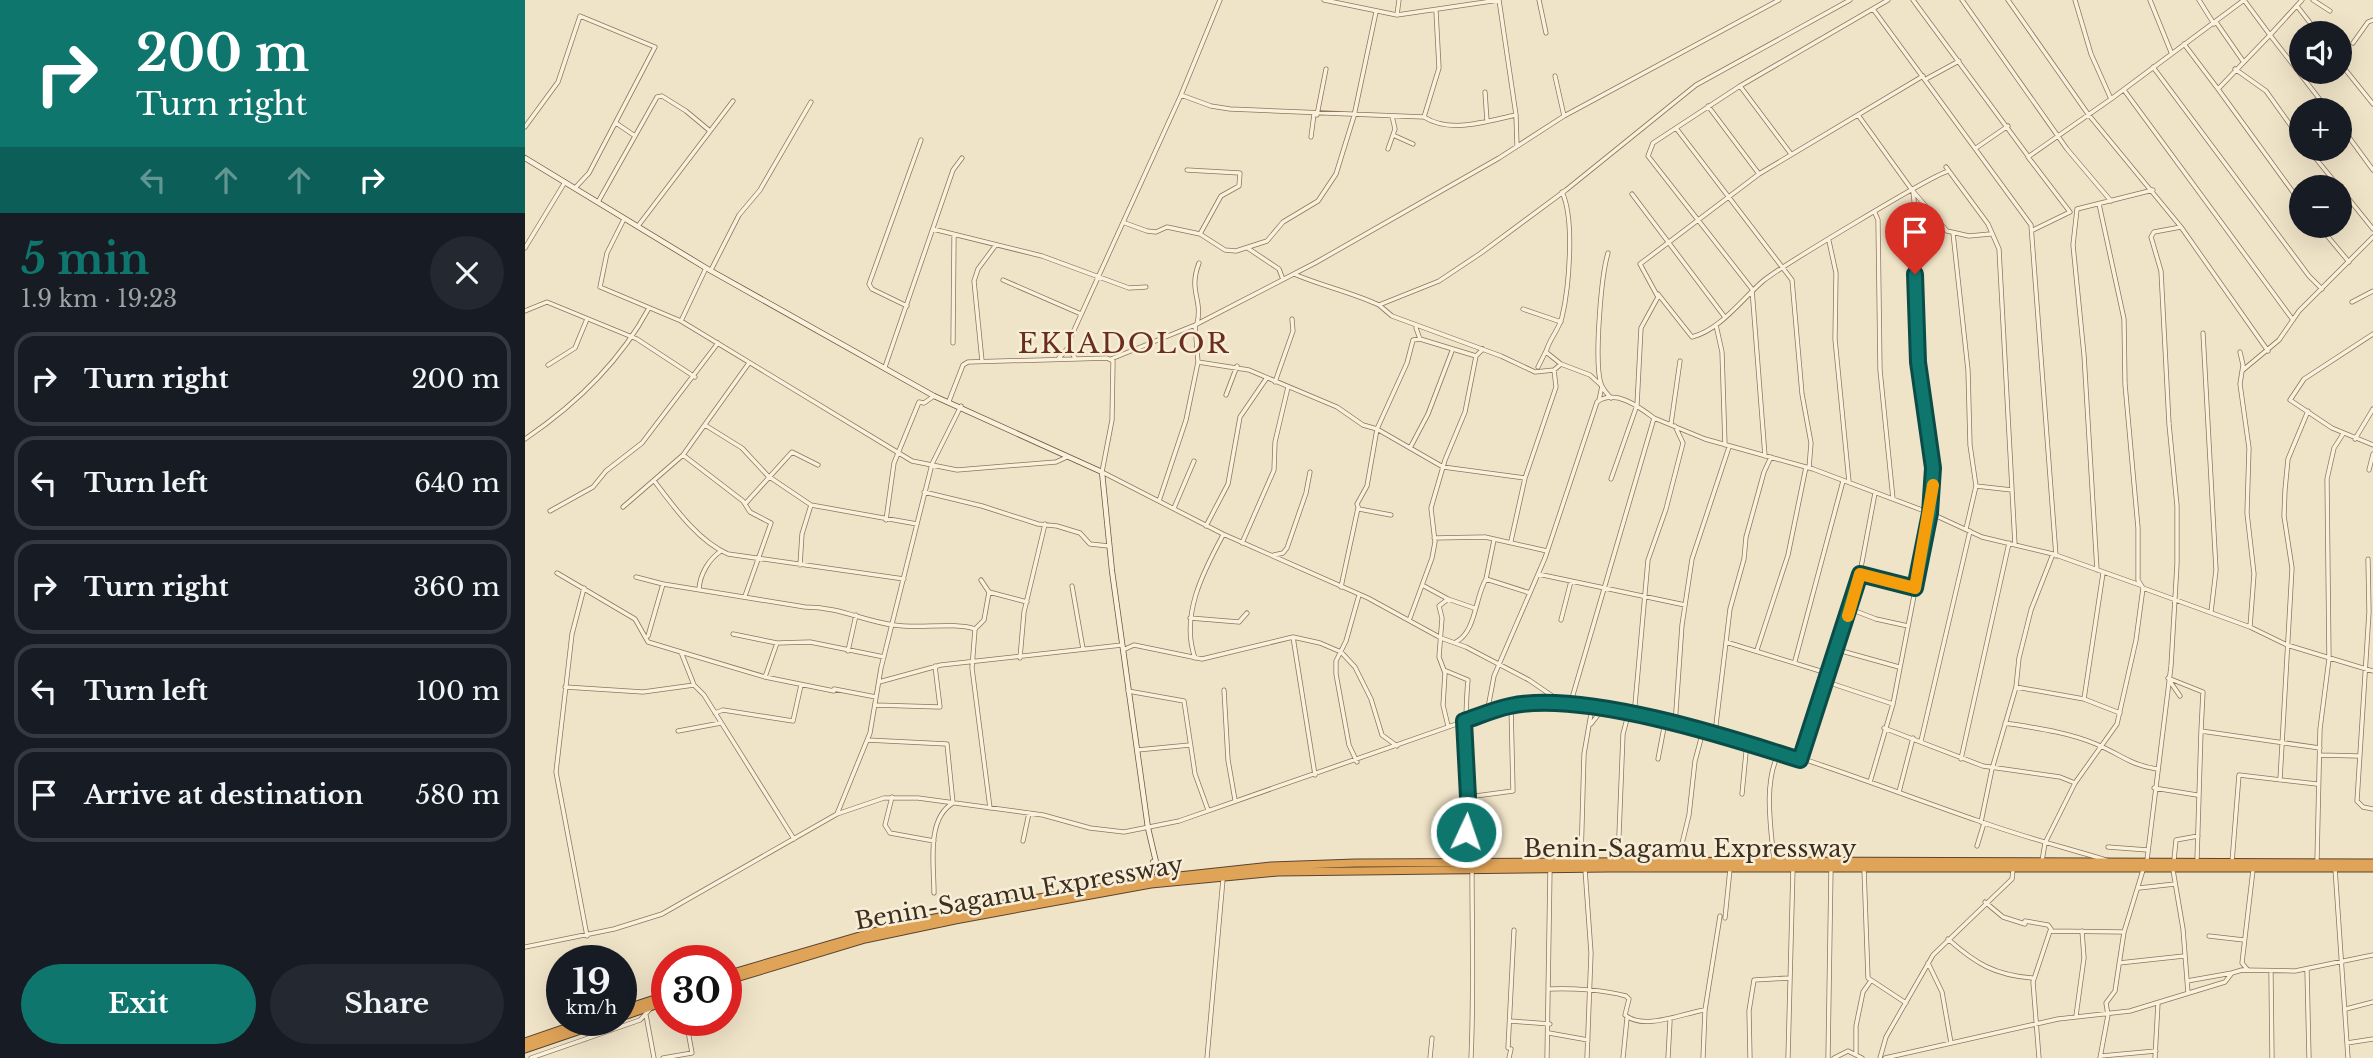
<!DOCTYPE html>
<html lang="en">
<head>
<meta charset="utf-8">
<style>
	:root { --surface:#171b24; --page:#242831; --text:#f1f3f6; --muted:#9ea1a6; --line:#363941; --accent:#0f766e }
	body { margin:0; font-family:"Libre Baskerville",serif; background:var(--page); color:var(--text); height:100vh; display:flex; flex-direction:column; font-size:26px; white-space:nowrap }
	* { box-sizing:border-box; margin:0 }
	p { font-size:23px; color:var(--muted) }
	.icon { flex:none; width:38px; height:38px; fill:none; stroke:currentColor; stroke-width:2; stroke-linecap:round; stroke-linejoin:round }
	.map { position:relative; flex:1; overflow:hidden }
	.details { display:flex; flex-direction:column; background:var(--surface); width:525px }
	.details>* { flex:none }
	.hud { background:#0f766e; color:#fff; overflow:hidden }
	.tools { position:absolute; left:1764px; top:21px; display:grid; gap:14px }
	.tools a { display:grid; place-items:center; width:63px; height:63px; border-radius:50%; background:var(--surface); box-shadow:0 7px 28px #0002; font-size:35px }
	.speed { position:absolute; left:21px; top:945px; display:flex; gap:14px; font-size:35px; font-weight:700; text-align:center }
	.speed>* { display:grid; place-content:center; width:91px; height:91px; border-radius:50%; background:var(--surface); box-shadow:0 7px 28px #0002; line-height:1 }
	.speed small { font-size:18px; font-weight:400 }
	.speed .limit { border:10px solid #d22; background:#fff; color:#111 }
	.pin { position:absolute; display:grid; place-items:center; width:60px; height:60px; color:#fff; margin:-72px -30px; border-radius:50% 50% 50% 0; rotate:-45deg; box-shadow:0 0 7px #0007 }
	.pin .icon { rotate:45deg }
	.me { position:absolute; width:77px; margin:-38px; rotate:3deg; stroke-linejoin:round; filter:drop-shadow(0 0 5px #0008) }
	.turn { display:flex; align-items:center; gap:24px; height:147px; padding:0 21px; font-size:32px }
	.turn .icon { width:91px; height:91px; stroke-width:2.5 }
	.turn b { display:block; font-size:49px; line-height:60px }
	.lanes { display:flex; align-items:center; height:66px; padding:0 21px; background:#0003; justify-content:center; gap:35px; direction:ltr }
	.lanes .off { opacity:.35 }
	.round { display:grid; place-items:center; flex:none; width:74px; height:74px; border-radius:37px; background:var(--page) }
	.overview { display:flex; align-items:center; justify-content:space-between; height:119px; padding:0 21px }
	h1 { font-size:42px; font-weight:700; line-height:52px; color:var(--accent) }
	.primary-button { display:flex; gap:14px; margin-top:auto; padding:14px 21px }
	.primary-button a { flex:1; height:80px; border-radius:42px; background:var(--accent); color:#fff; font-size:28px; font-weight:700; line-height:80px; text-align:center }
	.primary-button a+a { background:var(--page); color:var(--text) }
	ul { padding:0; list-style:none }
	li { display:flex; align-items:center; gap:21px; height:94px; margin:0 14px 10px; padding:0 7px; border:4px solid var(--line); border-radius:21px }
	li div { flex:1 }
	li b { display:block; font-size:26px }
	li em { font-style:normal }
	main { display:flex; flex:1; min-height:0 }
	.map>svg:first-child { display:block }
</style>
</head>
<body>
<main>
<section class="details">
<div class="hud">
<div class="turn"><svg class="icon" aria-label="right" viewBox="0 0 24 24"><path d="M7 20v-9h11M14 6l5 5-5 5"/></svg><div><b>200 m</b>Turn right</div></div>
<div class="lanes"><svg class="icon off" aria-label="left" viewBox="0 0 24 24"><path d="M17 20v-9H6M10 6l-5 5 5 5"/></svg><svg class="icon off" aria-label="ahead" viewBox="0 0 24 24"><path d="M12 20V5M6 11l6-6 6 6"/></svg><svg class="icon off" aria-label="ahead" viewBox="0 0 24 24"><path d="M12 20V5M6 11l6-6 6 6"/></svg><svg class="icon" aria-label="right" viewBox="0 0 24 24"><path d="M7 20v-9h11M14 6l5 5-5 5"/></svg></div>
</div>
<div class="overview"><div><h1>5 min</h1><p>1.9 km · 19:23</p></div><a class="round"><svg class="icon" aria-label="close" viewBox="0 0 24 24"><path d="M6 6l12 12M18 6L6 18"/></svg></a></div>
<ul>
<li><svg class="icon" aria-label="right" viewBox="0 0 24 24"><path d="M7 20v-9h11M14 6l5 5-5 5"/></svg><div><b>Turn right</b></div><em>200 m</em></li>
<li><svg class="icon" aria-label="left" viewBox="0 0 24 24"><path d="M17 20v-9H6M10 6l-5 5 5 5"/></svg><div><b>Turn left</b></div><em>640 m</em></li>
<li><svg class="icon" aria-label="right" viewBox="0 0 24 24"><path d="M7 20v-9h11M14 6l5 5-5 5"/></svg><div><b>Turn right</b></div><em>360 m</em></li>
<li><svg class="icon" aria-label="left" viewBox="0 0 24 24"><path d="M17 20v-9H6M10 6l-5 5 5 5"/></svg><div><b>Turn left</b></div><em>100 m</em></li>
<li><svg class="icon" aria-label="arrive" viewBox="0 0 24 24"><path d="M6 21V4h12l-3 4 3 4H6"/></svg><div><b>Arrive at destination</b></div><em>580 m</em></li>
</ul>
<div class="primary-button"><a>Exit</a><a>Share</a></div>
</section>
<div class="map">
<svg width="1848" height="1058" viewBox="0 0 1848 1058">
	<rect width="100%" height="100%" fill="#f0e4c8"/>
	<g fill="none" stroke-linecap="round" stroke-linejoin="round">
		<g stroke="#8d765c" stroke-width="5">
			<path id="street" d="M695,0L656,95L545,339L543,348L551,359L582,358L588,361L587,420L577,472L698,534L843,598L916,638L941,647L1004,680L1039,704
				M799,0L872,15L974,0
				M974,0L991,115L992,146
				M1014,0L1021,33
				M1388,0L1503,156
				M1437,0L1542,149L1586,201
				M1483,0L1563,114L1656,227L1743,351
				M1550,0L1566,54L1586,99
				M1625,0L1646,52
				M1674,0L1689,24
				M1719,0L1745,35L1693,89L1776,203
				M1777,0L1745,35L1803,110
				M1788,0L1805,11
				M1772,6L1793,33
				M1348,9L1506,225L1531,556
				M872,15L874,0
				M1691,22L1718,61
				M1828,43L1843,22L1848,20
				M1659,44L1693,89
				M1815,63L1848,104
				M1628,67L1784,276L1797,289
				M1710,69L1741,91L1776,140
				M1030,76L1039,116
				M1401,79L1434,61
				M1215,86L1128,143L1123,156L1227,289L1240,456
				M1599,90L1768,320
				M960,92L962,121
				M656,95L686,106L705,109L899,117C926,134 962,121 991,115
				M1183,106L1234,174
				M792,115L801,69
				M1333,115L1387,190L1422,231L1444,236L1465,234
				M899,117L914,68L911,11
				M91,123L110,136
				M1815,125L1848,170
				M0,127L33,82L55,16L130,47L64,173L50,188
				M1151,128L1267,280L1277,394L1286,443L1284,468
				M868,135L888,144
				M786,137L789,114
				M1451,148L1483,126
				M863,149L870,129L867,116
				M1783,149L1814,187
				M1266,154L1215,86L1363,0
				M1421,167L1463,224L1474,249L1490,545
				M662,170L715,173L714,186L696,196L675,234
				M1815,188L1848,229
				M1388,192L1390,209
				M1107,194L1199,316
				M73,202L132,97L137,96L161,111L185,131
				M1387,209L1392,354L1408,468L1405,513L1457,537L1528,554L1615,585
				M1552,209L1548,245L1559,355L1572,570
				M1552,209L1628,190
				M1545,212L1503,157L1586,99L1719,0
				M1350,213L1353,220L1355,370L1368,499
				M99,219L82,253L75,287L156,321L387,461L432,470L531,462L542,457
				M600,223L622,231L631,232L642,227L675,234L700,250L711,251L742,241L758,222L793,201L811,174L829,116L851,12
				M113,226L208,101
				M1794,226L1824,262
				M408,229L517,256L604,288L621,287
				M1508,230L1545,212
				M1428,233L1443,370L1445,445L1451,486L1441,529
				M1304,241L1311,273L1310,339L1324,482
				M0,248L40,182
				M724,249L754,269L757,277
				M1083,253C1076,276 1069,362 1076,384C1078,389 1082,394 1086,398
				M186,270L214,215L235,190L286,102
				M769,274C797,286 826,292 854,305
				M478,280L556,314
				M1133,294L1167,337C1195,330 1216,300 1238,281C1255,267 1412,172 1424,171
				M1827,302L1848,291
				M382,306L347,289L344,284L396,140
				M998,309L1036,322
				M0,311L22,302L112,339L170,377
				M156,321L181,268
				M672,324C678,298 663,292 674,263
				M1191,325L1197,352L1200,445
				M891,328L895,339
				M1678,333L1691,570L1686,612
				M1848,334L1779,379L1765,400L1807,428L1848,445
				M428,343L429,237
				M1715,352L1718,365L1715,384L1724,448L1722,513L1729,574L1725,627
				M533,359L543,348
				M586,359L670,325L790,263L974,158L1039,116L1254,0
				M457,361L449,281L453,269L470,246
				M673,362L724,370L812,407L838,425L852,429L918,467L1000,478
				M1036,364L1021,352C1024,339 1034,330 1037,317C1044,288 1050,219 1037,192
				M23,365L50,348L62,319
				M360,367L428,170L437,158
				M1013,367L1021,351
				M1718,370L1754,340L1774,311L1848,237
				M750,382L768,331L767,319
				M701,395L712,366
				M1074,400L1077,386L1065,375L1036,364L1029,370L1010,372L976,356L867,316L854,305L914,281L956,253L1041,190L1171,85L1325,0
				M424,401L438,365L443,362L551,359
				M1146,424L1155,361
				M180,425L217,448L243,476L286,505
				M0,439C50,405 95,362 124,308
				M1830,439L1848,409
				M885,448L903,414L927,351
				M158,455L218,501L225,512L246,523L220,596
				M1844,470L1848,454
				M1086,479L1112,405L1116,328L1133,297L1115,264L1234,174L1398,76
				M130,482C149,507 173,541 203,554L379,579
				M1451,486L1487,490
				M399,492L457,506L513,524L532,526L555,533L565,544L584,546
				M634,501L661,420L673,362L670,325
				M220,504L267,452L293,465
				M98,507L158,455L224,363
				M649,508L669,461
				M25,511L68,487L81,471L117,443L193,343
				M866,515L834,509L832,504L842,486L852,429L882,363L888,340L895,339L951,356
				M361,520L369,463L394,402L399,403L409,396
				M681,526L703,484L715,417L741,379
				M909,538L960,537L1022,551
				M986,541L1000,478L1031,387L1029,370
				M717,543L749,470L750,442L763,387
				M749,555L758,553L762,548L781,493L785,472
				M1843,559L1844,612L1832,801L1838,807L1848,809
				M275,565L277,534L286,505L392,524
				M32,573L110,619L123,642L156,652L169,685L179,695L269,839
				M1013,574L1160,605
				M1335,574L1390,588
				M111,577L138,584L280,607C316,607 337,621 369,625C394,629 429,622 450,629
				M961,579L969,540
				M456,580L464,592L502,602
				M547,586L558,649
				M899,586L923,599
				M816,587L833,508
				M59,588L47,634L31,772L62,936
				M1618,588L1725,627L1762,645L1848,671
				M174,589C175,574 184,559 196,551
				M464,592L459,620L450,629L447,668L465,808
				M1325,609L1351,619L1383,626
				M665,618L714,622L722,613
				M885,618L907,558L910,542L906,508L920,460L940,412L951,356L958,349
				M1036,620L1046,581
				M208,634L252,643L285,642L359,657
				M123,636L138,584
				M768,637L790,775
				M931,642C951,632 950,597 961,579L1005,593
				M1201,642L1305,674
				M598,650L609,645L677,659L768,637L795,643L816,652L830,667L846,699L857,735L872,746
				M1232,650L1263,555L1281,467
				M1313,650L1374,667
				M323,651L331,615
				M156,652L240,677L309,691
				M495,658L499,612L520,524
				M670,658C655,616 678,572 698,535
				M1270,661L1318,481
				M919,670L943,680C937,741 946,800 937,861
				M240,677L252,643
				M1643,678L1678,692L1676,731
				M1644,680L1655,696
				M354,682L416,665L597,645
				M1302,682L1368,704
				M40,687L118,692L169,685
				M1491,687L1559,699L1595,713
				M309,689L351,697
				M699,690L703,760L710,800
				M603,691L659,701L670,774L683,810
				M1559,699L1578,573
				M350,705L415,707L410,666
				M1045,705L1129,418L1180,439L1288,469L1405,513L1368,704L1345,782
				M190,713L198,710L268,721L276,685
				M962,713L969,676L1020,558L1072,402C1090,389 1113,406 1129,418
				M1109,716L1123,560L1141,509L1158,443L1150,426
				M1480,723C1511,728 1542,732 1571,744C1595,754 1605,765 1632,769
				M1066,724L1076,711
				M1150,725L1157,625L1167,559L1204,447
				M923,726L918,705L920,673L914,657L917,618L914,606L923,599L949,608
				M1359,728L1458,766L1535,777L1550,783
				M153,731L196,723
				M1190,733L1205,609L1219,559L1221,537L1239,472L1246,457
				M342,740L422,744L428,803C401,819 409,864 409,893
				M1396,741L1445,531
				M612,750L665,745
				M1795,755L1834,756
				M1133,759L1140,722
				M1436,759L1484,543
				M1275,760L1334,578L1350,493
				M832,762L824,745L811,674V661L821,641L834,595
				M1755,780L1767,568L1759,516L1760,490L1763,459L1783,411
				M1629,788L1672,795
				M1374,792L1388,738
				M1217,794L1222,742
				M367,797L360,825L365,833L409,841
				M943,797L988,791L986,706
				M312,814L345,733L356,668L407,464L436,406
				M1456,822L1467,769L1491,687L1494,658L1506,610L1528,554
				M498,841L504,813
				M1452,846L1459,823
				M1583,847L1623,850
				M1056,860L1059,754L1067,708
				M1093,860L1098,734L1103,715
				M1153,860L1164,815L1170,761L1178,731
				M1622,860L1646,666L1652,564V506L1644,424L1636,271L1626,237L1629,232L1656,227
				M1649,860L1651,840L1673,836
				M1672,860L1676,731L1795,748
				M1249,861C1246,829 1238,782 1254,753
				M1517,861L1520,843L1550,783L1592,724L1611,640L1618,588L1613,580V528L1600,384L1599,319L1574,204
				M1792,861L1795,729L1804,659L1802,479L1809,448L1818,434
				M1707,862L1714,775L1792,784
				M1810,868L1823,1058
				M1060,869L1066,953L1062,1058
				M1339,869L1343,978L1381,1003
				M1648,870L1658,929L1663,993
				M1614,888L1650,884
				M1460,902L1478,917L1500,924
				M1200,918L1205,869
				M1500,921L1523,925L1526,929
				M1684,936L1719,940
				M1423,939C1451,964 1470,975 1507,978
				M0,947L89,929L137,914L312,814L359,798H393L518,815L565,828L599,832L654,821L986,705C1137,697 1312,772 1454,821C1495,836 1538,847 1581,860
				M1403,963L1417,992L1426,1043
				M1594,963L1659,956
				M1722,969L1717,963L1728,870
				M1782,970L1784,1058
				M1746,973L1747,1058
				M1662,981L1707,973
				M1025,989C1047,988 1080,990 1101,996L1104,999L1100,1015C1119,1031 1158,1013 1180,1010L1178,1058
				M1821,1009L1848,1002
				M1180,1010L1195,916
				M121,1015L129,1058
				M1551,1016L1559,958L1557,931
				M986,1021L1025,1024
				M1331,1026L1338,992L1345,982
				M1331,1027V1053
				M1024,1033L1063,1040
				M1822,1043L1848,1039
				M983,1048L989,930
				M1576,1056L1631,1051
				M6,1058L115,1020L125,1009
				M138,1058L167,1053L161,1020
				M682,1058L698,879
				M905,1058L907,1038
				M946,1058C949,995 947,933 947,870
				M984,1058L986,1049
				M1022,1058L1025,869
				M1098,1058L1102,1018
				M1143,1058L1145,1021
				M1225,1058L1224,1011L1229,980L1264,978
				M1263,1058L1268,868
				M1303,1058L1306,868
				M1309,1058L1323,1051L1337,1058
				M1355,1058L1361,1037L1408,955L1487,879L1488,870
				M1360,1058L1533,1019L1605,1011L1700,982L1707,973L1717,970L1770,971L1848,955
				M1514,1058L1508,982L1525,931L1599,932
				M1575,1058L1583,1015L1581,1003L1590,991L1599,932L1618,870
				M1630,1058L1633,1003"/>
		</g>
		<g stroke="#6f573f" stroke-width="6">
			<path id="secondary" d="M0,158L181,268L409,396L577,472L587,571L623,828L635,879
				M626,881L628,862"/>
		</g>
		<g stroke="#5b4430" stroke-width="9">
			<path id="highway" d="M201,975L362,928L467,906L626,879L746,866L830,863L1249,861L1848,863
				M201,981L340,939L430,920L626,884L753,872L1084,868H1848
				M96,1010L142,995
				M96,1017L142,1001
				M0,1042L64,1020
				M0,1049L85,1020"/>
		</g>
		<use href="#street" stroke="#faf1dc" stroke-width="3.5"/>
		<use href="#secondary" stroke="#faf1dc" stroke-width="4.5"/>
		<use href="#highway" stroke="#e0a458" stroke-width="7"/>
	</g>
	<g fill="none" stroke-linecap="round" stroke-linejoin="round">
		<g stroke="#0a4d48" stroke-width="18">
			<path id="route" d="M941,832L943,797L939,721C954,716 970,709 985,706C1057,690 1204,737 1275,760L1335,574L1390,588L1405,513L1408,468L1393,362L1390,274"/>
		</g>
		<use href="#route" stroke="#0f766e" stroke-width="12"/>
		<path stroke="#f59e0b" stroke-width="12" d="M1323,616L1335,574L1390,588L1408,485"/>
	</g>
	<g text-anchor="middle" stroke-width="5" stroke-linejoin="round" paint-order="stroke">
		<g font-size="24" fill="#3d2e20" stroke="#f7eed8">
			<text x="1165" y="857">Benin-Sagamu Expressway</text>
			<text transform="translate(494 893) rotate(-10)" y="8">Benin-Sagamu Expressway</text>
		</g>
		<g font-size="28" letter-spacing="2" fill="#6b2e1e" stroke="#f7eed8">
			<text x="599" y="353">EKIADOLOR</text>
		</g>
	</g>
</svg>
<div class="tools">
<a><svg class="icon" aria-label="sound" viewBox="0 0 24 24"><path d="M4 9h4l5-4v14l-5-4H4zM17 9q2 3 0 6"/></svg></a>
<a>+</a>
<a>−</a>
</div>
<div class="speed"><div>19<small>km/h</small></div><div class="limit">30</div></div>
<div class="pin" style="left:1390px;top:274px;background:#d93025"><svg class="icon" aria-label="arrive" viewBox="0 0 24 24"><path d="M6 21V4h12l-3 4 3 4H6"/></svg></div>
<svg class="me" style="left:941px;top:832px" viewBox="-20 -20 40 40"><circle r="17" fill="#0f766e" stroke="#fff" stroke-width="3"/><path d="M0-11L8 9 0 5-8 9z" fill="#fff"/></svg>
</div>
</main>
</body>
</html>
